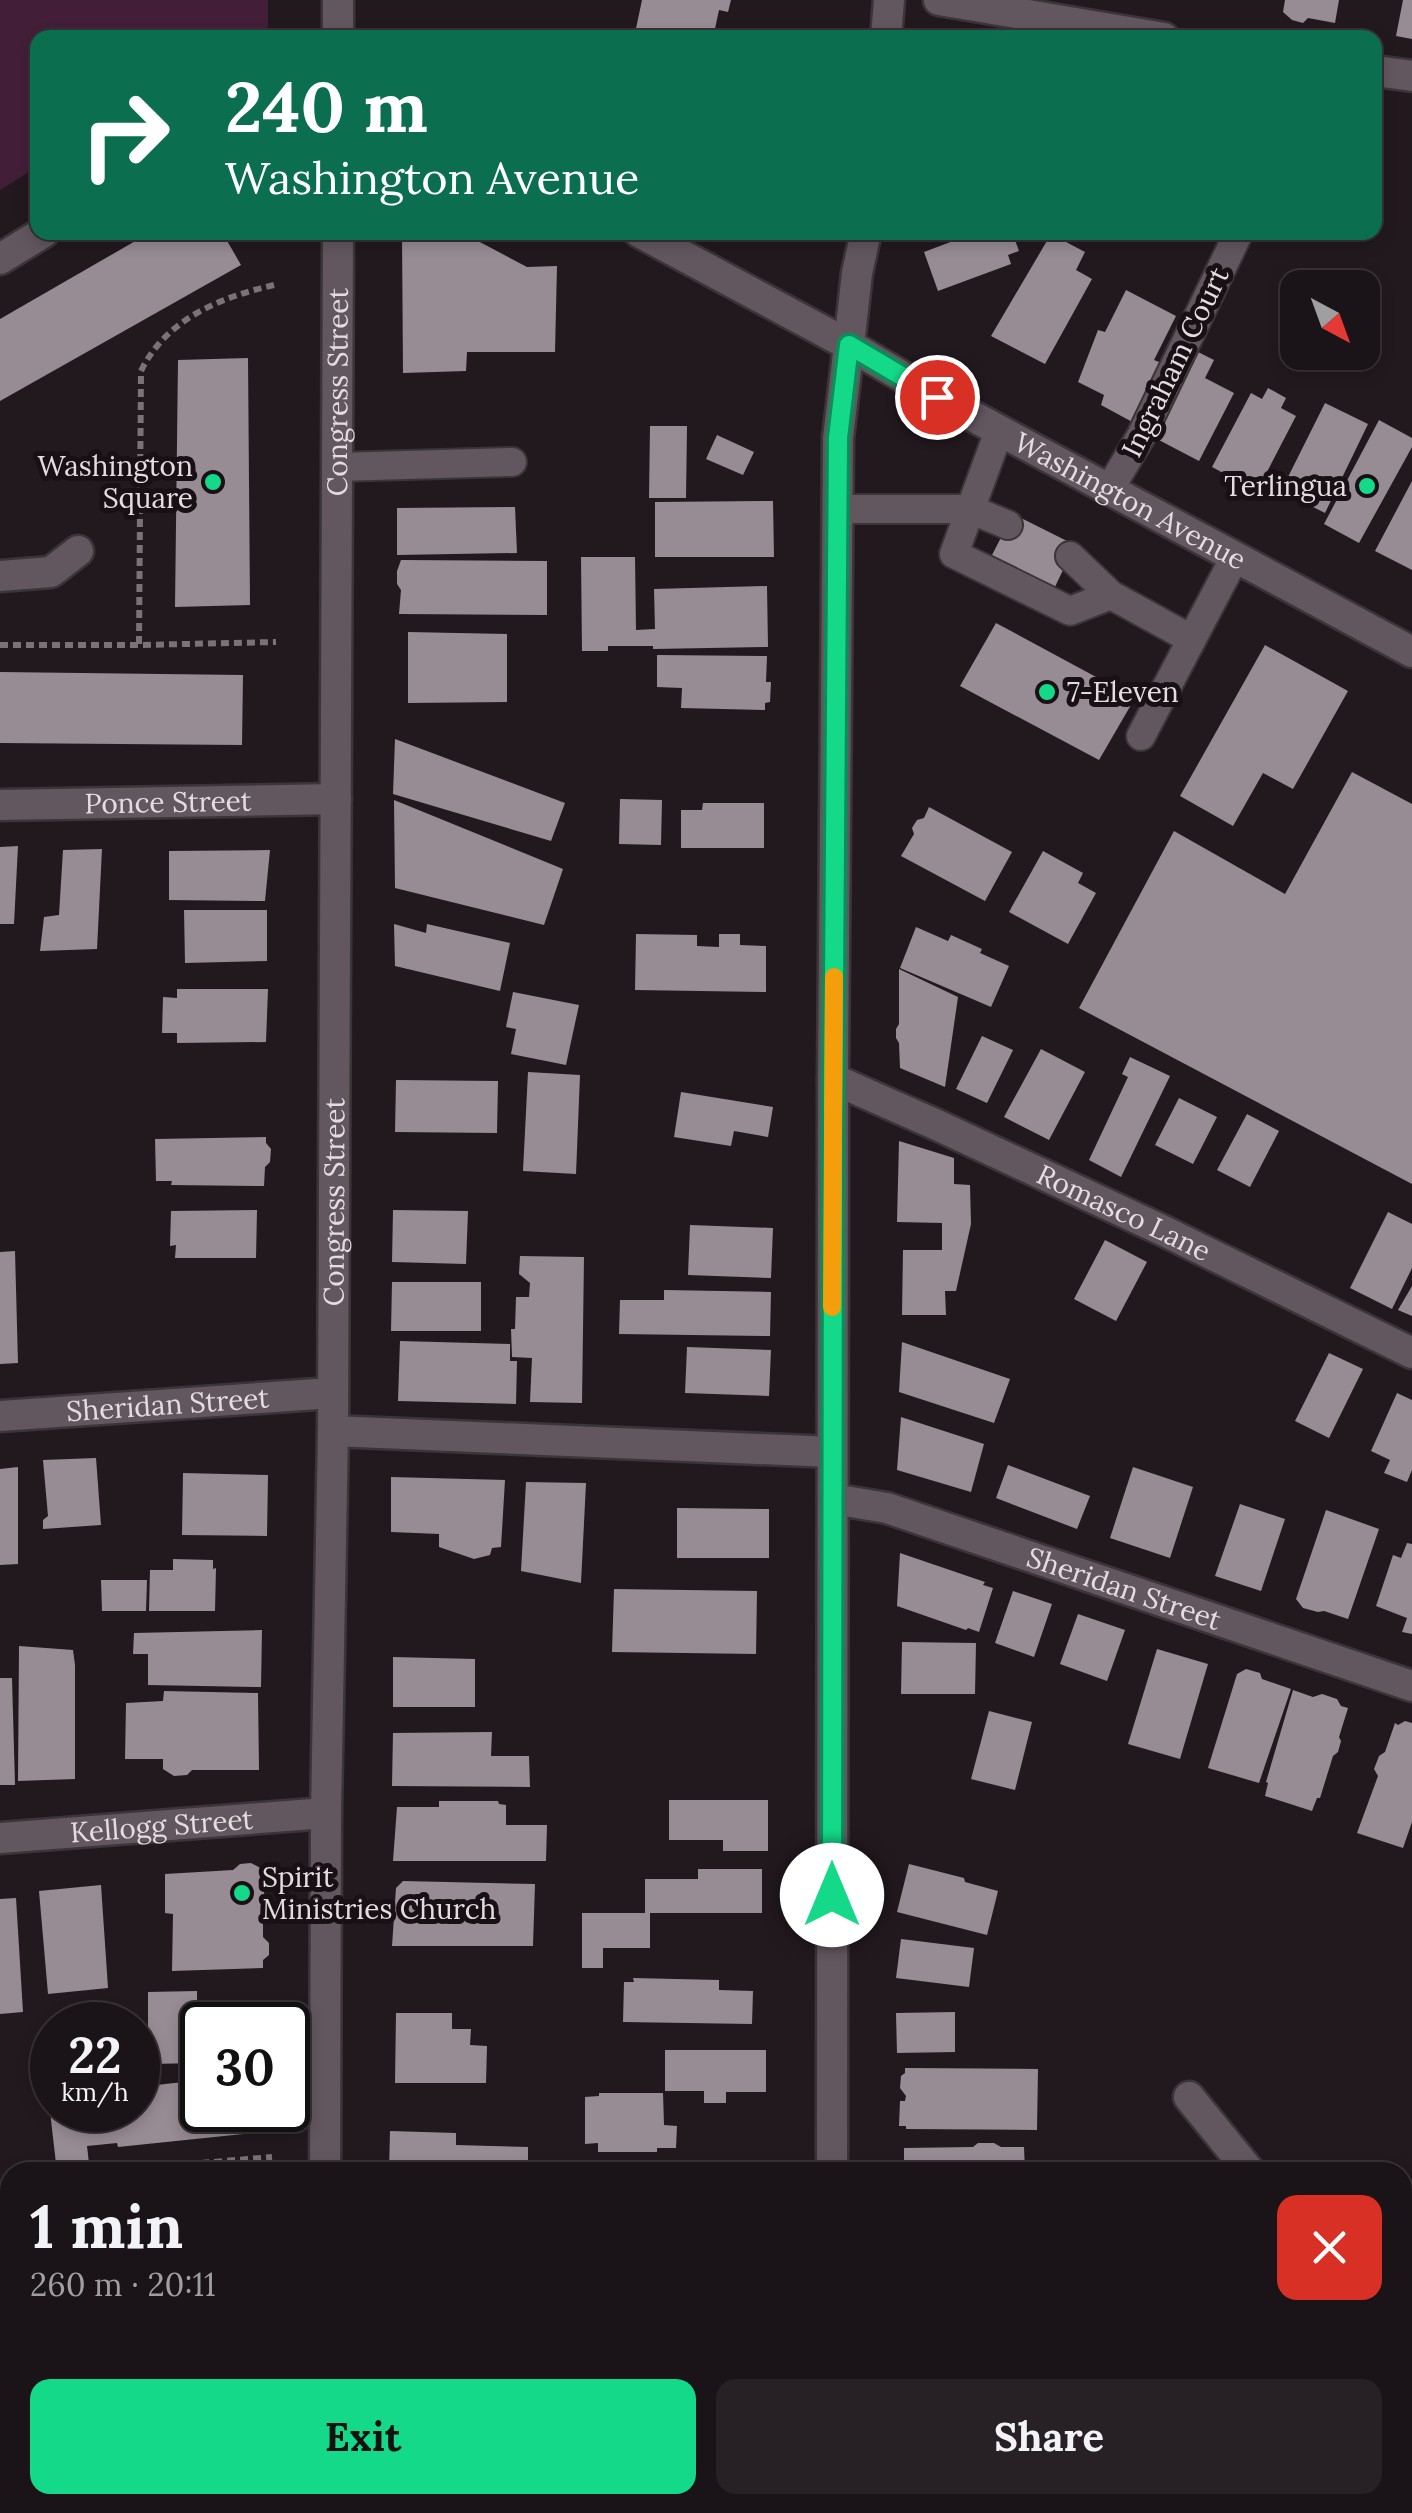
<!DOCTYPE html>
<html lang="en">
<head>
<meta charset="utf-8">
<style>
	:root { --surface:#1a1317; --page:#272024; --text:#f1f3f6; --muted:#9f9ea1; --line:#383236; --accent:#14d989 }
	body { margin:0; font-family:Lora,serif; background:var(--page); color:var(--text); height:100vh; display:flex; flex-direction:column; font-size:38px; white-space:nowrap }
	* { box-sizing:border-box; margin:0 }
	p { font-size:32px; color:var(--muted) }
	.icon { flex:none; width:55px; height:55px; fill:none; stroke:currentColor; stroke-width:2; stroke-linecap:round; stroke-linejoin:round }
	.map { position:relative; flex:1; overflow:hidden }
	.side { position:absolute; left:0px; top:2162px; width:1412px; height:352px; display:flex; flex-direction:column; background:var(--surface); border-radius:30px 30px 0 0; box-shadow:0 5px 15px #0003,0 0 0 2px var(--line) }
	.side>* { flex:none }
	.banner { position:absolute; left:30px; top:30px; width:1352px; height:210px; border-radius:20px; box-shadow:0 5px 15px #0003,0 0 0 2px var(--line); background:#0b6e4f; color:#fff; overflow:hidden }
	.needle { width:65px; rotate:139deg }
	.controls { position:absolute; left:1280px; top:270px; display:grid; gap:20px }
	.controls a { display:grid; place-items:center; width:100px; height:100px; border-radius:20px; background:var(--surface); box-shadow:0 5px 15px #0003,0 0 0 2px var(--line); font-size:50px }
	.speed { position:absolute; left:30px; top:2002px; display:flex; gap:20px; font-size:50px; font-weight:700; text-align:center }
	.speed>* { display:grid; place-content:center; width:130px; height:130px; border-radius:50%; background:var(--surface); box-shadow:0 5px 15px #0003,0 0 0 2px var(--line); line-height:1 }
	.speed small { font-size:25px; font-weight:400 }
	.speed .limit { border:5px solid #111; border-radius:15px; background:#fff; color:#111 }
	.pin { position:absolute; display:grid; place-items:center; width:85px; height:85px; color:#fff; margin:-42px; border:5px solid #fff; border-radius:50%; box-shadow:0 2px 10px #0007 }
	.me { position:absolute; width:110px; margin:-55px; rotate:0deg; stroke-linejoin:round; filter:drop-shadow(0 0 8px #0008) }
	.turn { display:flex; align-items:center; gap:35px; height:210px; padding:0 30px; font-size:45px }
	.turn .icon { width:130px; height:130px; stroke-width:2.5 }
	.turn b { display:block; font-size:70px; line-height:85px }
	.round { display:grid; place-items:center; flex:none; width:105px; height:105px; border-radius:20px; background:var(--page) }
	.head { display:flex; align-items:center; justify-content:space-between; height:170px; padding:0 30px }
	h1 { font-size:60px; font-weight:800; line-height:75px }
	.action { display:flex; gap:20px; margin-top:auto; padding:20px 30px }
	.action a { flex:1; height:115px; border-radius:20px; background:var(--accent); color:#111; font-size:40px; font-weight:800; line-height:115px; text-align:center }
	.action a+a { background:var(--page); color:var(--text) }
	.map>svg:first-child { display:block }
</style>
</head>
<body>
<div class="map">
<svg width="1412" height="2513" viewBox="0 0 1412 2513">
	<rect width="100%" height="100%" fill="#22191f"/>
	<path fill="#431e39" d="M0,0H268V27L251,37L38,38L37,167L0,190Z"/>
	<path fill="#988c94" d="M642,0H731L728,12L719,10L713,38H634Z
		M1285,0H1339L1335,23L1308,18L1303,23L1292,20L1283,12Z
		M1403,0H1412V39L1396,36Z
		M151,232H222L241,265L0,401V319Z
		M402,232H461L527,267L557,266L555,352H467L466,371L403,373Z
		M977,232H1012L1019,251L1008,255L1011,264L938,291L924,252Z
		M1051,234L1085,252L1076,270L1092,279L1045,364L991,336Z
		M1126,290L1176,316L1154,360L1164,364L1136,424L1101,405L1104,395L1078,382L1098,330L1105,332Z
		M1198,352L1214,360L1205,378L1234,393L1199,461L1155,438Z
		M248,358L250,605L175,607L178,360Z
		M1268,388L1286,398L1281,408L1296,416L1257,491L1212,467L1251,393L1262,399Z
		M1325,403L1368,424L1325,513L1281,491Z
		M1379,420L1412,438V447L1359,543L1324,524Z
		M650,426H687L686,498H649Z
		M717,435L754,452L743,475L706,459Z
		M1412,481V570L1375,551Z
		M773,501L774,557H655V502Z
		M515,507L517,553L397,555V508Z
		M1013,514L1075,545L1053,591L990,559Z
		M581,557H635L636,630L655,629L654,589L767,586L768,647L653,649V646H608V651H582Z
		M401,560L547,561V615L399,614L401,590L397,584V571Z
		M996,623L1135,698L1099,760L960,686Z
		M408,632L507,634V702L408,703Z
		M1265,645L1348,691L1293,789L1263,773L1233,826L1180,796Z
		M657,655L767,656L766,682H771L770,702L765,703V710L681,708L682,688L657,687Z
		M0,672L243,675L242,745L0,743Z
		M395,739L565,803L551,841L393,794Z
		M1352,772L1412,804V1184L1079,1008L1174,831L1285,894Z
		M620,799L662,800L661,845L619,844Z
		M394,800L563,869L544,925L395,888Z
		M703,803H764V848H681V810H702Z
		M929,807L1012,852L985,901L901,856L914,834L912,828L917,820L924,818Z
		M18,846L14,924H0V847Z
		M102,849L97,949L40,951L44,917L59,915L63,850Z
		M270,850L265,901L169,900V851Z
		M1043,851L1083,873L1078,883L1096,893L1068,944L1009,912Z
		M184,910H267V961L185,963Z
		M394,924L426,933L427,924L510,943L500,991L395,966Z
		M916,927L948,941L951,935L982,949L980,953L1009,966L991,1007L900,968Z
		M636,934L697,935V946L719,947V934H740V945L766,946V992L635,990Z
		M899,969L958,997L945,1087L900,1068L899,1043L896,1038V1029L899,1024Z
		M177,989H268L266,1042L177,1043V1033H162L163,997L177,998Z
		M513,992L579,1005L566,1065L511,1054L516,1029L506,1027Z
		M982,1036L1013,1050L987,1103L956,1089Z
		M1041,1049L1085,1072L1049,1140L1004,1117Z
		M1130,1057L1170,1076L1121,1177L1089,1160L1128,1077L1122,1074Z
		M528,1072L580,1075L576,1174L523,1171Z
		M396,1080L498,1081L497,1133L395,1132Z
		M681,1092L773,1107L768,1137L734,1131L731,1146L674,1137Z
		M1179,1098L1217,1117L1193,1164L1155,1145Z
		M1247,1114L1279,1131L1250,1187L1217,1170Z
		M266,1137V1143L271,1149L270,1162L265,1167L264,1186L171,1185L172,1181H156L155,1139Z
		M899,1141L954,1158V1184L970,1185L971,1224L956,1291H945L946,1315H902L903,1250H942V1223L897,1222Z
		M257,1210L256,1258H175L176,1245L170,1246L171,1211Z
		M393,1210L468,1211L466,1264L392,1262Z
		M1388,1212L1412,1224V1268L1392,1309L1350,1288Z
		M690,1225L773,1228L771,1278L688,1275Z
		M1105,1240L1147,1262L1116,1321L1074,1299Z
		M15,1251L18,1363L0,1364V1252Z
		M520,1256L584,1257L582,1403L530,1402L532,1358L512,1357L511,1329H515L516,1297H529L530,1283L519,1274Z
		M392,1282H481V1331H391Z
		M1412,1286V1316L1398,1310Z
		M664,1290L771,1292L770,1336L619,1334L620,1300H664Z
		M400,1341L510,1344V1361H517L516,1404L398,1401Z
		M902,1342L1010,1379L994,1423L899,1392Z
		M687,1347L771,1350L769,1396L685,1393Z
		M1329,1353L1363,1369L1329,1438L1295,1421Z
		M1397,1393L1412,1400V1470L1407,1482L1384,1473L1390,1460L1371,1451Z
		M901,1417L984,1444L971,1492L897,1470Z
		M96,1458L101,1525L43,1529V1520L48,1516L43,1460Z
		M1008,1465L1090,1496L1077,1529L996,1498Z
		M18,1467V1564L0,1565V1469Z
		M1133,1467L1193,1487L1170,1558L1110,1538Z
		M183,1473L268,1475L267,1536L182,1535Z
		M391,1477L505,1480L501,1547L492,1548L490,1555L474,1559L439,1547V1534L391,1532Z
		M526,1482L586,1483L581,1583L521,1571Z
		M1240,1504L1285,1519L1261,1591L1215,1576Z
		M677,1508L769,1509V1558H677Z
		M1326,1510L1379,1529L1348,1619L1324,1611L1318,1612L1303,1608L1296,1599Z
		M1407,1543L1412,1544V1634L1402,1632L1407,1618L1376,1606L1393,1555L1401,1558Z
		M900,1553L985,1582L983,1585L993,1588L979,1632L968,1628L966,1630L897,1606Z
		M173,1559L213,1560V1569L216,1568L215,1611H149L150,1570H173Z
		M101,1580H147L146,1611H102Z
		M614,1589L757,1591L756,1654L612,1652Z
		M1013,1591L1052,1604L1034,1657L995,1643Z
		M1078,1614L1125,1630L1107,1681L1060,1664Z
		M262,1630L261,1687L148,1685V1654H133L134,1633Z
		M902,1642L976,1643L975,1694H901Z
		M19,1646L73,1650L75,1665V1779L18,1781Z
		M1157,1649L1208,1664L1180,1759L1128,1744Z
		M393,1657L475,1659V1707H393Z
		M1246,1669L1260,1673L1262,1679L1291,1689L1259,1783L1208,1768L1237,1674Z
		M0,1678H12L15,1785H0Z
		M1293,1690L1313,1697L1322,1694L1337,1699L1341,1706L1348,1708L1339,1737L1341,1741L1338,1752L1333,1756L1320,1798H1317L1312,1811L1265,1796L1268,1783L1266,1782Z
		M164,1691L258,1693L259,1770H192L187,1775L174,1776L163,1769V1759H125L126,1703L163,1701Z
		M989,1711L1032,1722L1015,1790L971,1779Z
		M1405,1721L1412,1723V1822L1403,1848L1357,1833L1378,1776L1374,1769L1379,1756L1385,1752L1395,1723L1398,1725Z
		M492,1732L491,1756H529L530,1787L392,1786L393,1733Z
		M669,1800H768V1851H723V1840H669Z
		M439,1801H498L499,1804L506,1805V1825H547L546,1861H393L397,1807H439Z
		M251,1863L264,1870V1893L268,1900V1913L263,1915V1937L269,1943V1955L263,1960V1968L172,1971L173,1914L165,1913V1874L233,1870L240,1864Z
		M909,1864L964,1878L965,1882L998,1891L987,1935L897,1912Z
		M698,1869H762V1913H650V1948H603V1968H582V1913H645V1879H698Z
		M403,1881L535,1884L533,1946H392L396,1888Z
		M101,1885L108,1988L48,1994L39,1891Z
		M16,1898L23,2012L0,2014V1899Z
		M901,1939L974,1948L969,1987L896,1978Z
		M633,1978L719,1980V1990L753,1991L752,2024L623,2022L624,1982H634Z
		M197,1991V2003H256V2025H202V2063L148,2064V1992Z
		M955,2012V2052L897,2053L896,2013Z
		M396,2013H452V2029H471L470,2045L487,2046L486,2083H395Z
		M665,2050H766V2092H726V2103H704V2091H665Z
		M905,2068L1038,2069L1037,2130L906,2129V2126H899L900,2101H905L906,2096L900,2088L901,2076L905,2073Z
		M202,2080V2110H250L253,2133L118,2147L117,2143L87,2146L90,2172H57L49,2103L52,2102V2110H138V2087Z
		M599,2093H663L664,2125L677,2126L676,2148H657V2152H598V2143L585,2144V2097L599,2096Z
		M390,2131L456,2133V2145L528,2147V2172H389Z
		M978,2143H994L1001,2147H1024L1025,2172H904V2148L973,2147Z
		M218,2165L229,2166L245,2172H200Z
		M1412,2427V2507L1402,2505V2440L1406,2431Z
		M0,2435H10V2505H61V2513H0Z
		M106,2505H254V2513H106Z
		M396,2505H477V2513H396Z
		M539,2505H590L589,2513H538Z"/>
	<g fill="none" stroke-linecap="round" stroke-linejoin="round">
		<g stroke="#3b3438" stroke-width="32">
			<path id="lane" d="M999,431L954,554L1070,611L1111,595L1191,639
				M337,467L512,462
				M1109,490L1141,436L1239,232
				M838,509H970L1008,525
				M1070,556L1111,595
				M1141,736L1235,557"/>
		</g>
		<g stroke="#3b3438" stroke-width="35">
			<g id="street">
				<path d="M939,0L1164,38"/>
				<path d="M1375,71L1412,76"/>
				<path d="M0,259L44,232"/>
				<path d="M0,576L51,572L78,551"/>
				<path id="s1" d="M0,805L336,799"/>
				<path id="s2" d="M833,1079L937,1125L1164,1231L1412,1353"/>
				<path id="s3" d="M0,1416L332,1393"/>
				<path d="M333,1431L832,1452"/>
				<path id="s4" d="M833,1499L887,1508L1412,1686"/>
				<path id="s5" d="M0,1838L326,1813"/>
				<path d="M1189,2097L1250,2172"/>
				<path d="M832,2172L833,1079L838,438L849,345"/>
				<path d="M834,2505L835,2513"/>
				<path d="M1000,2505L1037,2513"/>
				<path d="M1194,2513L1195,2505"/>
			</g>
		</g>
		<g stroke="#3b3438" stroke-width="35">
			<g id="secondary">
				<path d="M338,0V38"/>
				<path d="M886,38L889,0"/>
				<path id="s6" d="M639,232L849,345L937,397L1412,652"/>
				<path d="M849,345L857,273L866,232"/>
				<path id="s7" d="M325,2172L326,1813L333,1431L338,232"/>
				<path d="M323,2505V2513"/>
			</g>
		</g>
		<path stroke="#7a7277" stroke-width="6" stroke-dasharray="8 5" stroke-linecap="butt" d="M274,285C221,297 166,319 141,371L139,645L276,642
			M0,645H139
			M192,2172L201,2163L272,2157"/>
		<use href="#lane" stroke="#63575f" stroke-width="28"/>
		<use href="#street" stroke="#63575f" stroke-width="30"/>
		<use href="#secondary" stroke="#63575f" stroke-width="30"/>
	</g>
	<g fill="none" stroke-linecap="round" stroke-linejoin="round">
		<g stroke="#0d8d59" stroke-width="25">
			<path id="route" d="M832,1895L833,1116L838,438L849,345L937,397"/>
		</g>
		<use href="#route" stroke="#14d989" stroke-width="18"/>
		<path stroke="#f59e0b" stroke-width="18" d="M832,1307L834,977"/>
	</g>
	<g fill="#14d989" stroke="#191016" stroke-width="4">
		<circle cx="213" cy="482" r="10"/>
		<circle cx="1367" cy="486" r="10"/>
		<circle cx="1047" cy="692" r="10"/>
		<circle cx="242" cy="1893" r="10"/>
	</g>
	<g text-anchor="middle" stroke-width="10" stroke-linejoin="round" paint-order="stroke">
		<g font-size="28" fill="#e3dce0" stroke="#191016">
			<text transform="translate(1175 362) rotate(-64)" y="10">Ingraham Court</text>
			<text dy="10" stroke="none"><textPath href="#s7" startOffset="1780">Congress Street</textPath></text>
			<text dy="10" stroke="none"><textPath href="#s6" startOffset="560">Washington Avenue</textPath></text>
			<text dy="10" stroke="none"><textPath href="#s1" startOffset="168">Ponce Street</textPath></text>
			<text dy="10" stroke="none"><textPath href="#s7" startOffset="970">Congress Street</textPath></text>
			<text dy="10" stroke="none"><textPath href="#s2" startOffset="320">Romasco Lane</textPath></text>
			<text dy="10" stroke="none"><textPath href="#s3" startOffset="168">Sheridan Street</textPath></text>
			<text dy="10" stroke="none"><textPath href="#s4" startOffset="305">Sheridan Street</textPath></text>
			<text dy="10" stroke="none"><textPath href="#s5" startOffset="162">Kellogg Street</textPath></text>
		</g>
		<g font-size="28" fill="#e3dce0" stroke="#191016" text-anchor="end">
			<text x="193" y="476">Washington<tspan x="193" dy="32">Square</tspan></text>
			<text x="1347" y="496">Terlingua</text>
			<text x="1067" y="702" text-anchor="start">7-Eleven</text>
			<text x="262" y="1887" text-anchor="start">Spirit<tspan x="262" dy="32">Ministries Church</tspan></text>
		</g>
	</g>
</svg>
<div class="controls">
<a><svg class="needle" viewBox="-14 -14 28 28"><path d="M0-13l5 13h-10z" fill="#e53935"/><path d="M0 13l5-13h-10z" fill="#9f9ea1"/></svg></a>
</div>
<div class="speed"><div>22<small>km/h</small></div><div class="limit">30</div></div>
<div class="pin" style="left:937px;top:397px;background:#d93025"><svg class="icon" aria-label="arrive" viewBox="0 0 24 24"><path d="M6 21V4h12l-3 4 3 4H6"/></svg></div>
<svg class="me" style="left:832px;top:1895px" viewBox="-20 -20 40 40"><circle r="19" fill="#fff"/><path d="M0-13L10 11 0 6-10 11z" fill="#14d989"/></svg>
<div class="banner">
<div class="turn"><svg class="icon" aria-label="right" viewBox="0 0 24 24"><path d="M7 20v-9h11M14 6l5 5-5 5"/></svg><div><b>240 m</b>Washington Avenue</div></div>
</div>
<section class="side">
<div class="head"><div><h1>1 min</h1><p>260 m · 20:11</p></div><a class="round" style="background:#d93025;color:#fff"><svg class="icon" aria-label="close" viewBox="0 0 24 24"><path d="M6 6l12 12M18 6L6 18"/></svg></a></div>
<div class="action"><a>Exit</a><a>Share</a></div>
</section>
</div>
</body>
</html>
